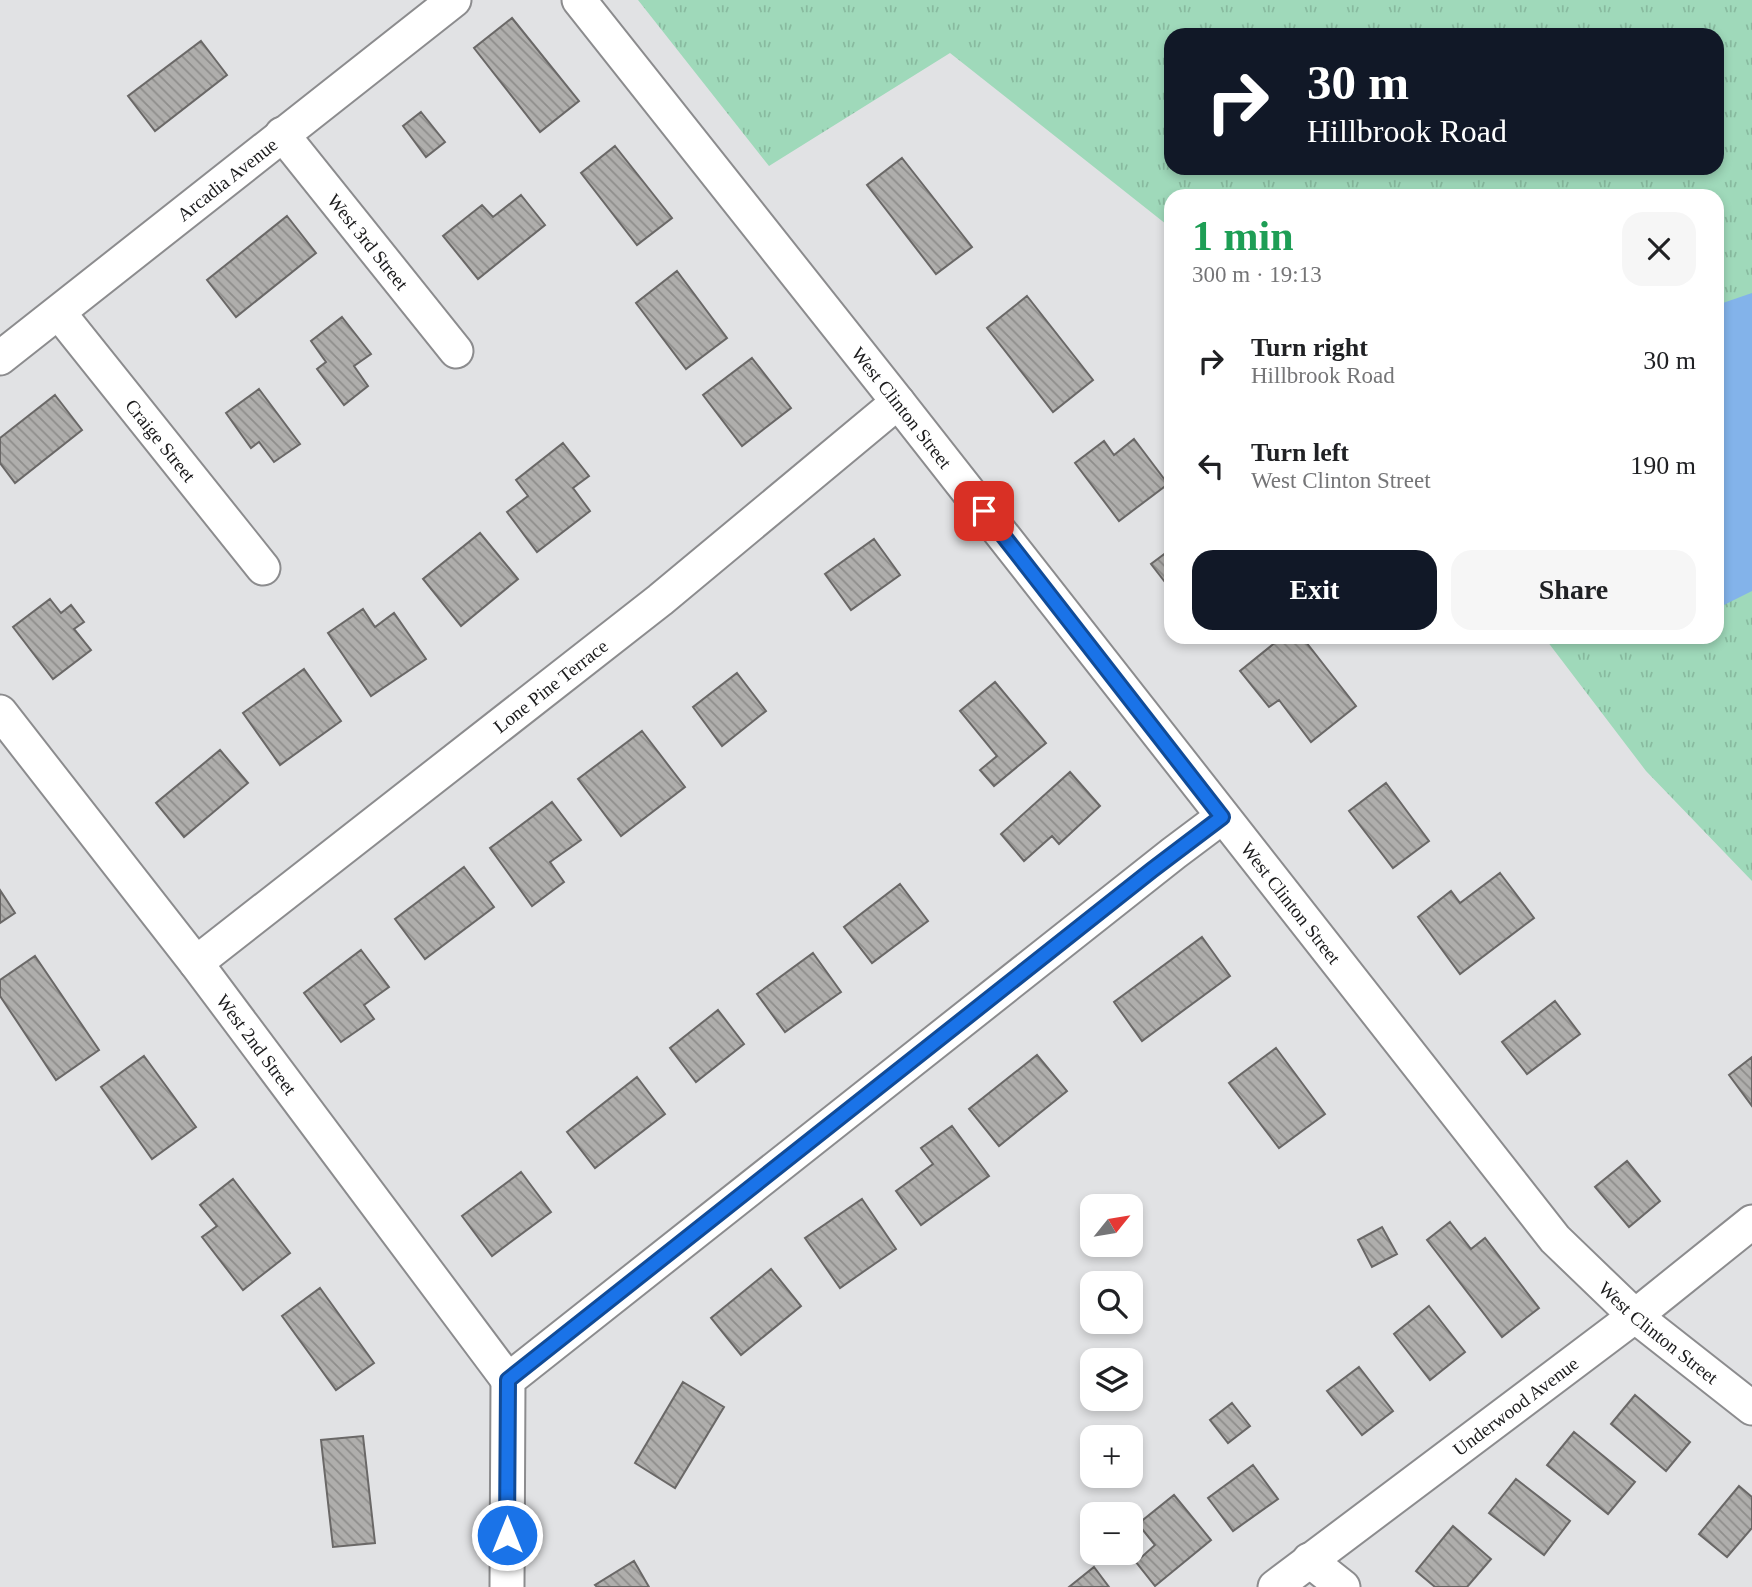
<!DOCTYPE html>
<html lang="en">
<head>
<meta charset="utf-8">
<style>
	:root { --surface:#fff; --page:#f6f6f6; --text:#202124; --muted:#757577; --accent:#111827 }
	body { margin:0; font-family:Georgia,serif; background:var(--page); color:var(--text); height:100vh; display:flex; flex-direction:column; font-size:26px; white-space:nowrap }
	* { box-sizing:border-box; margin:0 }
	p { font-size:23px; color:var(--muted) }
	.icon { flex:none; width:38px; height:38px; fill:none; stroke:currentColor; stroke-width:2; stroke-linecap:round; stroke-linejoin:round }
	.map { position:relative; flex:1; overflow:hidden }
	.drawer { position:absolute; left:1164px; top:189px; width:560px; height:455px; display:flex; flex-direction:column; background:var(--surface); border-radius:21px; box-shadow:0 4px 10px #0003 }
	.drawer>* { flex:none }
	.banner { position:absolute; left:1164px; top:28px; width:560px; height:147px; border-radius:21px; box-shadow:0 4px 10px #0003; background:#111827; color:#fff; overflow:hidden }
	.needle { width:46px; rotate:60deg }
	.fabs { position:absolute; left:1080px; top:1194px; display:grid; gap:14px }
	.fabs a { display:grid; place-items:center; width:63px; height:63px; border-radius:14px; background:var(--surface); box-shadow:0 4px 10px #0003; font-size:35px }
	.pin { position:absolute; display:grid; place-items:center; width:60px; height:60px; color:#fff; margin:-30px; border-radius:14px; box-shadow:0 4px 10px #0006 }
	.me { position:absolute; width:77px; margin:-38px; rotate:0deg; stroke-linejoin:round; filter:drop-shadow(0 0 5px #0008) }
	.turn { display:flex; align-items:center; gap:24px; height:147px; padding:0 28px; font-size:32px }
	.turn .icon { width:91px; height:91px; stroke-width:2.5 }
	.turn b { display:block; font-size:49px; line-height:60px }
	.round { display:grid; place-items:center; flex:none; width:74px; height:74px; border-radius:21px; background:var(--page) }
	.overview { display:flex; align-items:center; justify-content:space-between; height:119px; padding:0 28px }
	h1 { font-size:42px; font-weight:700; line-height:52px; color:#1e9e55 }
	.action { display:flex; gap:14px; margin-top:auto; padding:14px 28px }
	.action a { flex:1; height:80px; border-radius:21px; background:var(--accent); color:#fff; font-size:28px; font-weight:700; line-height:80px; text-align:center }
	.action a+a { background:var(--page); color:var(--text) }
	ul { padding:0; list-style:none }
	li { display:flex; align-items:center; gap:21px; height:105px; padding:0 28px }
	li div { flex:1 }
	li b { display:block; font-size:26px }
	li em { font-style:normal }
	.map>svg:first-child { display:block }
</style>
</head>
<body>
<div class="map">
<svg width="1752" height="1587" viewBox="0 0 1752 1587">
	<defs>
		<pattern id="grass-tufts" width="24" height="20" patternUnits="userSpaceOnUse" patternTransform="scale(1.75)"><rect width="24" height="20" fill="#9fd9ba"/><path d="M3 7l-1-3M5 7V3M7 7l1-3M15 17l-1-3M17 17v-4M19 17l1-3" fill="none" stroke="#88ba9f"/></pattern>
		<pattern id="building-back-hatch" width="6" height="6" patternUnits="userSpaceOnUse" patternTransform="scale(1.75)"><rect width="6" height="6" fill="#afaeac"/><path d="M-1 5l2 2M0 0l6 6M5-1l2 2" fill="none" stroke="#8e8d8b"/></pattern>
	</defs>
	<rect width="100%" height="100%" fill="#e1e2e4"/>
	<path fill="url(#grass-tufts)" fill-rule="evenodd" d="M638,0H1752V881L1646,771L1544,637H1717V196H1171V228L950,53L769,166ZM1171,35H1717V168H1171Z"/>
	<path fill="#83b3ea" d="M1752,293V591L1724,605L1717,604V305Z"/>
	<path fill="url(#building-back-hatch)" stroke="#6a6867" stroke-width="2" d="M512,18L579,101L540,132L474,48Z
		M201,41L227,75L155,131L128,96Z
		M421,112L445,142L426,157L403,126Z
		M615,146L672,218L637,245L581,173Z
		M902,158L972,247L936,274L867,185Z
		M521,195L545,225L478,279L443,236L482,205L493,217Z
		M287,216L316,253L236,317L207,280Z
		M677,271L727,338L686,369L636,303Z
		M1027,296L1093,380L1053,412L987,328Z
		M342,317L371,354L354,366L368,386L344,405L317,369L326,362L311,341Z
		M752,358L791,408L742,446L703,395Z
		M259,389L300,444L274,462L259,442L251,448L226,413Z
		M55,395L82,430L15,483L0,463V438Z
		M1134,439L1168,484L1119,521L1075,463L1104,441L1114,455Z
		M563,443L589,476L573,488L590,511L537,552L507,512L528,496L516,480Z
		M480,533L518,579L461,626L423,579Z
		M874,539L900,575L851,610L825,574Z
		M1171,549V584L1168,586L1151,564Z
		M50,599L61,613L71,605L84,622L74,629L91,650L53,679L13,627Z
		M363,609L375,627L394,613L426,659L371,696L328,633Z
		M1282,637H1302L1356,706L1311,742L1279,700L1269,707L1240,671Z
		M304,669L341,721L280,765L243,713Z
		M737,673L766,711L722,746L693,707Z
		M995,682L1046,743L994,786L980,770L997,756L960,711Z
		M642,731L685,787L621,836L578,779Z
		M220,750L248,783L184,837L156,803Z
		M1070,772L1100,806L1059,844L1052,836L1024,861L1001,834Z
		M1386,783L1429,841L1393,868L1349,811Z
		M552,802L581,840L550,862L564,882L532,906L490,848Z
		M464,867L494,907L425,959L395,919Z
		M1500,873L1534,918L1460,974L1418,917L1451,891L1460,903Z
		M900,884L928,921L872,963L844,927Z
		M0,890L15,913L0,923Z
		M1202,937L1230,976L1142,1041L1114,1002Z
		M361,950L389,987L364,1005L374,1019L341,1042L304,993Z
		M813,953L841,992L785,1032L757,994Z
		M35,956L99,1050L56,1080L0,996V980Z
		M1555,1001L1580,1034L1527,1074L1502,1042Z
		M718,1010L744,1044L696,1082L670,1048Z
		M1276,1048L1325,1114L1279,1148L1229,1083Z
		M1037,1055L1067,1091L999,1146L969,1109Z
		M144,1056L196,1127L152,1159L101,1087Z
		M1752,1057V1106L1729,1075Z
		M637,1077L665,1114L595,1168L567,1132Z
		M952,1126L989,1176L921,1225L896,1191L933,1164L921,1148Z
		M1627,1161L1660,1201L1629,1227L1595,1187Z
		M521,1172L551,1212L492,1256L462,1216Z
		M233,1179L290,1253L243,1290L202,1237L217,1226L200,1205Z
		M862,1199L896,1249L840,1288L805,1238Z
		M1450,1222L1471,1249L1485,1238L1539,1308L1502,1337L1427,1240Z
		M1382,1227L1397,1254L1372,1267L1358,1240Z
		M771,1269L801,1306L741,1355L711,1318Z
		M320,1288L374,1363L336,1390L282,1316Z
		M1429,1306L1465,1352L1430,1380L1394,1334Z
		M1359,1367L1393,1411L1362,1435L1327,1391Z
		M683,1382L724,1407L675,1488L635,1463Z
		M1635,1395L1690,1442L1666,1471L1611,1424Z
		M1232,1403L1250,1426L1228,1443L1210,1420Z
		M1574,1432L1635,1482L1608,1514L1547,1465Z
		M363,1436L375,1543L333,1547L321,1440Z
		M1253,1465L1278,1499L1233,1531L1208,1498Z
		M1516,1479L1570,1521L1544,1555L1489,1513Z
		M1739,1486L1752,1497V1528L1727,1557L1699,1534Z
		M1174,1495L1211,1540L1155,1586L1136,1562L1155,1545L1138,1524Z
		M1453,1526L1491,1559L1467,1587H1435L1416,1571Z
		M634,1561L649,1587H597L595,1585Z
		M1094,1567L1109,1587H1069Z"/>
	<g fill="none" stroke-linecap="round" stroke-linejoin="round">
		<g stroke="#8c8c8e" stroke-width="37">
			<g id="street">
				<path id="s1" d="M579,0L898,402L1555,1239L1635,1316L1752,1408"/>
				<path id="s2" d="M282,134L456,351"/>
				<path id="s3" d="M59,313L263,568"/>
				<path id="s4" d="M0,358L454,0"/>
				<path id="s5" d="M0,712L196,963L508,1380"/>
				<path id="s6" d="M196,963L660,600L898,402"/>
				<path d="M1309,1560L1343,1587"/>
				<path d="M507,1587L508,1380L1174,853L1222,817"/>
				<path id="s7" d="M1275,1587L1635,1316L1752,1222"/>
			</g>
		</g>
		<use href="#street" stroke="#fff" stroke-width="33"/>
	</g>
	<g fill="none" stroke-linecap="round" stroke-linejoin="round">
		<g stroke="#114b97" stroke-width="18">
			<path id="route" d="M507,1535L508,1380L1152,870L1222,817L984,511"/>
		</g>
		<use href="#route" stroke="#1a73e8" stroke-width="12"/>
	</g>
	<g text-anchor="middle" stroke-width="7" stroke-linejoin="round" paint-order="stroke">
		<g font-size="19" fill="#1b1b1c" stroke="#eeeff1">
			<text dy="7" stroke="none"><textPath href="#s4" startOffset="289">Arcadia Avenue</textPath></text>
			<text dy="7" stroke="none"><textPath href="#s2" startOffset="138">West 3rd Street</textPath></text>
			<text dy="7" stroke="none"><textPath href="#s1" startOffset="520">West Clinton Street</textPath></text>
			<text dy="7" stroke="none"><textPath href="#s3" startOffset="163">Craige Street</textPath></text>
			<text dy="7" stroke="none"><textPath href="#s6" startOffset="450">Lone Pine Terrace</textPath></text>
			<text dy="7" stroke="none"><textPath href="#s1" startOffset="1150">West Clinton Street</textPath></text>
			<text dy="7" stroke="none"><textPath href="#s5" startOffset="420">West 2nd Street</textPath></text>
			<text dy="7" stroke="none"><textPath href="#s1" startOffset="1717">West Clinton Street</textPath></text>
			<text dy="7" stroke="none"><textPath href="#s7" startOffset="301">Underwood Avenue</textPath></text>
		</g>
	</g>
</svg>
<div class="fabs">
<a><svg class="needle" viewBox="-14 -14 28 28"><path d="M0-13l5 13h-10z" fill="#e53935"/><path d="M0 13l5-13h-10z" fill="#757577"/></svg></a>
<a><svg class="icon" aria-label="search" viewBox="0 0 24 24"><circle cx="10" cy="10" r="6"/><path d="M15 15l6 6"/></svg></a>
<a><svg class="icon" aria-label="layers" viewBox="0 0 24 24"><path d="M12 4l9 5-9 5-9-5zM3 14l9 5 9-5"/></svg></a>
<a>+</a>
<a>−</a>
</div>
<div class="pin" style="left:984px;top:511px;background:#d93025"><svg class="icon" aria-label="arrive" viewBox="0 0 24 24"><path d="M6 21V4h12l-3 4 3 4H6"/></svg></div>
<svg class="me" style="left:507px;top:1535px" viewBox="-20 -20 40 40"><circle r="17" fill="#1a73e8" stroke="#fff" stroke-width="3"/><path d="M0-11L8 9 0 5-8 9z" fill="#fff"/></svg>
<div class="banner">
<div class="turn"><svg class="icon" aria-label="right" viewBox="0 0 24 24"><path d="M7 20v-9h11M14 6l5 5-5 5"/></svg><div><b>30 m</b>Hillbrook Road</div></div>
</div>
<section class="drawer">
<div class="overview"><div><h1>1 min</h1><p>300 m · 19:13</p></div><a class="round"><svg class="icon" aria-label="close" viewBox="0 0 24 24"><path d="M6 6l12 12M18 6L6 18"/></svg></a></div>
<ul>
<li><svg class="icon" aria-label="right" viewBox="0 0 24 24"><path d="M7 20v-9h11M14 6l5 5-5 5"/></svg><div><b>Turn right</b><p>Hillbrook Road</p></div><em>30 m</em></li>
<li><svg class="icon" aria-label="left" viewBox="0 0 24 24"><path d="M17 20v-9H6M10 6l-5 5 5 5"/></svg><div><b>Turn left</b><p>West Clinton Street</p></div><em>190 m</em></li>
</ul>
<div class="action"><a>Exit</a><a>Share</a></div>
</section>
</div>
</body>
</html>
